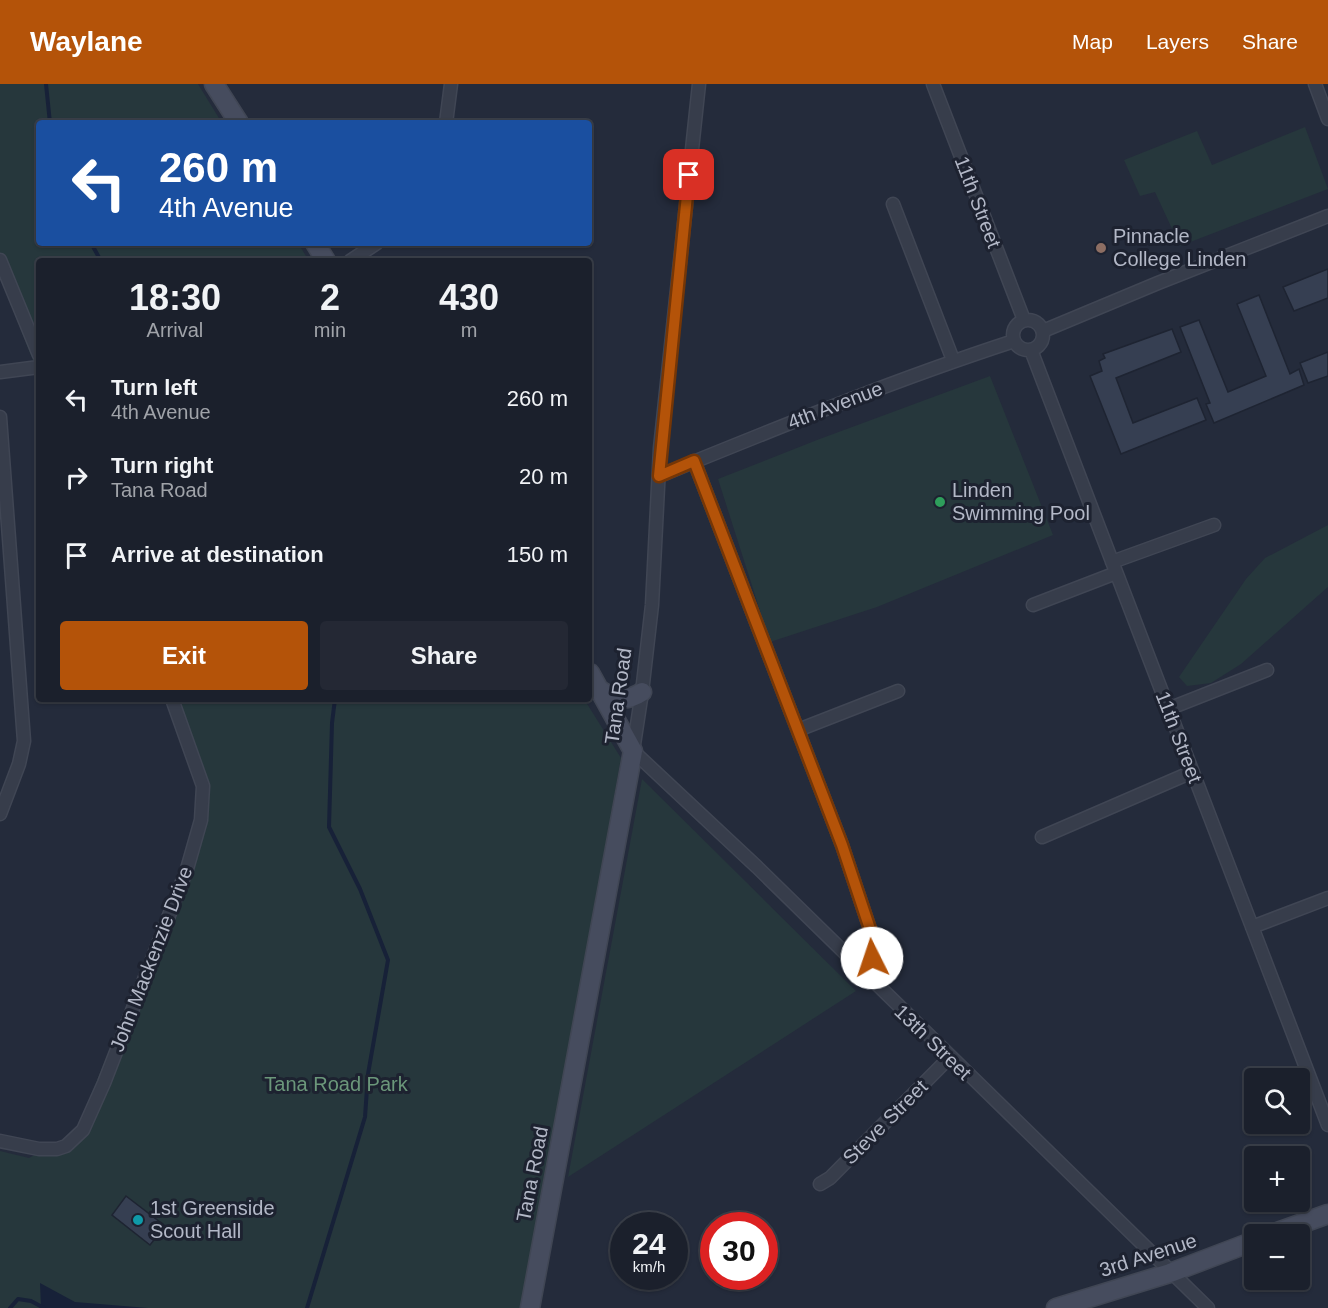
<!DOCTYPE html>
<html lang="en">
<head>
<meta charset="utf-8">
<style>
	:root { --surface:#1b202c; --page:#242834; --text:#f1f3f6; --muted:#a0a3a9; --line:#393e48; --accent:#b45309 }
	body { margin:0; font-family:Arial,sans-serif; background:var(--page); color:var(--text); height:100vh; display:flex; flex-direction:column; font-size:22px; white-space:nowrap }
	* { box-sizing:border-box; margin:0 }
	p { font-size:20px; color:var(--muted) }
	.icon { flex:none; width:33px; height:33px; fill:none; stroke:currentColor; stroke-width:2; stroke-linecap:round; stroke-linejoin:round }
	.map { position:relative; flex:1; overflow:hidden }
	.panel { position:absolute; left:36px; top:174px; width:556px; height:444px; display:flex; flex-direction:column; background:var(--surface); border-radius:6px; box-shadow:0 2px 4px #0004,0 0 0 2px var(--line) }
	.panel>* { flex:none }
	.guide { position:absolute; left:36px; top:36px; width:556px; height:126px; border-radius:6px; box-shadow:0 2px 4px #0004,0 0 0 2px var(--line); background:#1a4fa0; color:#fff; overflow:hidden }
	.buttons { position:absolute; left:1244px; top:984px; display:grid; gap:12px }
	.buttons a { display:grid; place-items:center; width:66px; height:66px; border-radius:6px; background:var(--surface); box-shadow:0 2px 4px #0004,0 0 0 2px var(--line); font-size:30px }
	.speed { position:absolute; left:610px; top:1128px; display:flex; gap:12px; font-size:30px; font-weight:700; text-align:center }
	.speed>* { display:grid; place-content:center; width:78px; height:78px; border-radius:50%; background:var(--surface); box-shadow:0 2px 4px #0004,0 0 0 2px var(--line); line-height:1 }
	.speed small { font-size:15px; font-weight:400 }
	.speed .limit { border:9px solid #d22; background:#fff; color:#111 }
	.pin { position:absolute; display:grid; place-items:center; width:51px; height:51px; color:#fff; margin:-26px; border-radius:12px; box-shadow:0 3px 9px #0006 }
	.me { position:absolute; width:66px; margin:-33px; rotate:356deg; stroke-linejoin:round; filter:drop-shadow(0 0 4px #0008) }
	.turn { display:flex; align-items:center; gap:21px; height:126px; padding:0 24px; font-size:27px }
	.turn .icon { width:78px; height:78px; stroke-width:2.5 }
	.turn b { display:block; font-size:42px; line-height:51px }
	.eta { display:flex; justify-content:space-evenly; align-items:center; height:102px; text-align:center }
	.eta b { font-size:36px; font-weight:600; line-height:42px }
	.primary-button { display:flex; gap:12px; margin-top:auto; padding:12px 24px }
	.primary-button a { flex:1; height:69px; border-radius:6px; background:var(--accent); color:#fff; font-size:24px; font-weight:600; line-height:69px; text-align:center }
	.primary-button a+a { background:var(--page); color:var(--text) }
	ul { padding:0; list-style:none }
	li { display:flex; align-items:center; gap:18px; height:78px; padding:0 24px }
	li div { flex:1 }
	li b { display:block; font-size:22px }
	li em { font-style:normal }
	header { display:flex; align-items:center; gap:36px; box-sizing:border-box; height:84px; padding:0 30px; background:var(--accent); color:#fff }
	header strong { font-size:28px }
	nav { display:flex; gap:33px; margin-inline-start:auto; font-size:21px }
	.map>svg:first-child { display:block }
</style>
</head>
<body>
<header>
<strong>Waylane</strong>
<nav><a>Map</a><a>Layers</a><a>Share</a></nav>
</header>
<div class="map">
<svg width="1328" height="1224" viewBox="0 0 1328 1224">
	<rect width="100%" height="100%" fill="#242b3b"/>
	<path fill="#26373c" d="M0,0H198L222,39H39V159H298L309,177H39V292L0,193Z
		M1305,43L1328,105L1180,162L1155,108L1140,112L1124,76L1197,47L1212,81Z
		M990,292L1053,451L877,523L770,558L718,395L817,356Z
		M1328,441V503L1241,580L1211,599L1187,602L1179,593L1246,495L1265,474Z
		M167,615H584L621,674L541,1126L520,1224H0V1067L29,1074L76,1048L196,752L201,701Z
		M642,695L856,907L568,1093Z"/>
	<path fill="#172138" d="M40,1199L75,1218L148,1224H41Z"/>
	<g fill="none" stroke-linecap="round" stroke-linejoin="round">
		<path stroke="#172138" stroke-width="4" d="M46,0L50,39
			M91,159L101,177
			M10,1224L18,1215L31,1217L44,1224
			M307,1224L365,1033L368,990L388,876L360,805L329,743L332,639L335,615"/>
	</g>
	<path fill="#363f52" stroke="#1e2432" stroke-width="1.5" d="M1328,185V214L1294,227L1283,203Z
		M1259,211L1290,290L1299,285L1304,301L1214,339L1206,320L1210,319L1180,243L1199,236L1228,308L1266,292L1237,220Z
		M1172,245L1181,268L1116,294L1133,339L1197,314L1206,336L1121,370L1090,292L1102,287L1099,277L1105,274L1103,270Z
		M1328,268V292L1308,299L1300,279Z
		M126,1112L165,1142L150,1161L112,1131Z"/>
	<g fill="none" stroke-linecap="round" stroke-linejoin="round">
		<g stroke="#404654" stroke-width="15">
			<path id="street" d="M699,0L660,364L652,521L642,608L633,667L757,783L1208,1224
				M933,0L1024,236
				M1315,0L1328,35
				M446,39L451,0
				M893,120L953,276
				M0,176L39,271
				M350,177L377,159
				M1013 251a15 15 0 1 1 30 0a15 15 0 1 1-30 0Z
				M1043,247L1158,199L1328,132
				M1031,266L1328,1041
				M0,288L39,283
				M0,333L24,657L19,680L0,730
				M694,377L842,761L871,848L873,865L871,897
				M659,392C777,344 894,296 1014,257
				M1112,478L1214,441
				M1033,521L1116,489
				M1168,625L1267,586
				M798,646L898,607
				M1042,753L1192,688
				M1252,843L1328,814
				M0,1057L39,1065H57L66,1062L83,1046L104,999L187,785L201,736L203,702L172,615
				M820,1100L830,1094L949,974"/>
		</g>
		<g stroke="#404654" stroke-width="21">
			<path id="secondary" d="M214,0L239,39
				M315,159L326,177
				M600,606C615,616 627,618 642,608
				M1272,1150L1328,1130
				M530,1224L633,667L590,589
				M1056,1224L1170,1189L1254,1157"/>
		</g>
		<use href="#street" stroke="#373d4b" stroke-width="12"/>
		<use href="#secondary" stroke="#464c5e" stroke-width="18"/>
	</g>
	<g fill="none" stroke-linecap="round" stroke-linejoin="round">
		<g stroke="#753606" stroke-width="15">
			<path id="route" d="M689,91L659,392L694,377L842,761L871,848L872,874"/>
		</g>
		<use href="#route" stroke="#b45309" stroke-width="10"/>
	</g>
	<circle fill="#8d6e63" stroke="#1d2230" stroke-width="2" cx="1101" cy="164" r="6"/>
	<circle fill="#2e9e5b" stroke="#1d2230" stroke-width="2" cx="940" cy="418" r="6"/>
	<circle fill="#0f9aa8" stroke="#1d2230" stroke-width="2" cx="138" cy="1136" r="6"/>
	<g text-anchor="middle" stroke-width="6" stroke-linejoin="round" paint-order="stroke">
		<g font-size="20" fill="#b3b8c7" stroke="#1d2230">
			<text transform="translate(978 118) rotate(69)" y="7">11th Street</text>
			<text transform="translate(835 321) rotate(-21)" y="7">4th Avenue</text>
			<text transform="translate(618 612) rotate(-82)" y="7">Tana Road</text>
			<text transform="translate(1179 653) rotate(69)" y="7">11th Street</text>
			<text transform="translate(151 875) rotate(-69)" y="7">John Mackenzie Drive</text>
			<text transform="translate(933 958) rotate(44)" y="7">13th Street</text>
			<text transform="translate(885 1038) rotate(-45)" y="7">Steve Street</text>
			<text transform="translate(532 1090) rotate(-79)" y="7">Tana Road</text>
			<text transform="translate(1148 1171) rotate(-18)" y="7">3rd Avenue</text>
		</g>
		<g font-size="20" fill="#b3b8c7" stroke="#1d2230" text-anchor="start">
			<text x="1113" y="159">Pinnacle<tspan x="1113" dy="23">College Linden</tspan></text>
			<text x="952" y="413">Linden<tspan x="952" dy="23">Swimming Pool</tspan></text>
			<text x="150" y="1131">1st Greenside<tspan x="150" dy="23">Scout Hall</tspan></text>
		</g>
		<g font-size="20" fill="#6b977a" stroke="#1d2230">
			<text x="336" y="1007">Tana Road Park</text>
		</g>
	</g>
</svg>
<div class="buttons">
<a><svg class="icon" aria-label="search" viewBox="0 0 24 24"><circle cx="10" cy="10" r="6"/><path d="M15 15l6 6"/></svg></a>
<a>+</a>
<a>−</a>
</div>
<div class="speed"><div>24<small>km/h</small></div><div class="limit">30</div></div>
<div class="pin" style="left:689px;top:91px;background:#d93025"><svg class="icon" aria-label="arrive" viewBox="0 0 24 24"><path d="M6 21V4h12l-3 4 3 4H6"/></svg></div>
<svg class="me" style="left:872px;top:874px" viewBox="-20 -20 40 40"><circle r="19" fill="#fff"/><path d="M0-13L10 11 0 6-10 11z" fill="#b45309"/></svg>
<div class="guide">
<div class="turn"><svg class="icon" aria-label="left" viewBox="0 0 24 24"><path d="M17 20v-9H6M10 6l-5 5 5 5"/></svg><div><b>260 m</b>4th Avenue</div></div>
</div>
<section class="panel">
<div class="eta">
<div><b>18:30</b><p>Arrival</p></div>
<div><b>2</b><p>min</p></div>
<div><b>430</b><p>m</p></div>
</div>
<ul>
<li><svg class="icon" aria-label="left" viewBox="0 0 24 24"><path d="M17 20v-9H6M10 6l-5 5 5 5"/></svg><div><b>Turn left</b><p>4th Avenue</p></div><em>260 m</em></li>
<li><svg class="icon" aria-label="right" viewBox="0 0 24 24"><path d="M7 20v-9h11M14 6l5 5-5 5"/></svg><div><b>Turn right</b><p>Tana Road</p></div><em>20 m</em></li>
<li><svg class="icon" aria-label="arrive" viewBox="0 0 24 24"><path d="M6 21V4h12l-3 4 3 4H6"/></svg><div><b>Arrive at destination</b></div><em>150 m</em></li>
</ul>
<div class="primary-button"><a>Exit</a><a>Share</a></div>
</section>
</div>
</body>
</html>
